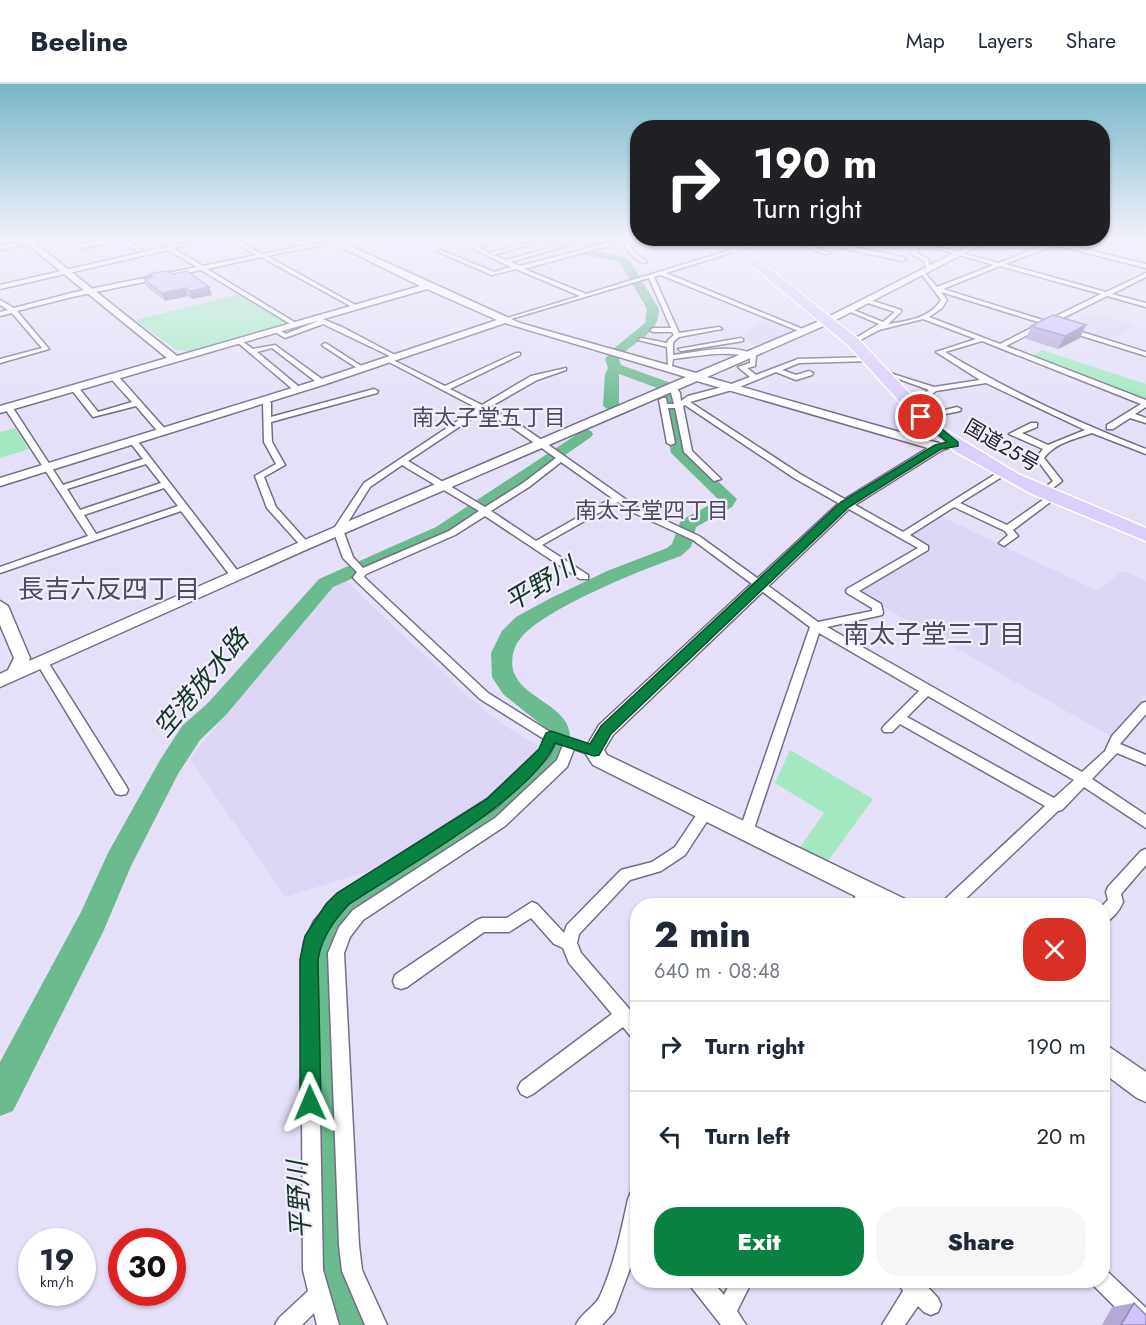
<!DOCTYPE html>
<html lang="en">
<head>
<meta charset="utf-8">
<style>
	:root { --surface:#fff; --page:#f6f6f7; --text:#1f2937; --muted:#747a83; --line:#e0e1e3; --accent:#0b8043 }
	body { margin:0; font-family:Jost,"Noto Sans JP",sans-serif; background:var(--page); color:var(--text); height:100vh; display:flex; flex-direction:column; font-size:22px; white-space:nowrap }
	* { box-sizing:border-box; margin:0 }
	p { font-size:20px; color:var(--muted) }
	.icon { flex:none; width:33px; height:33px; fill:none; stroke:currentColor; stroke-width:2; stroke-linecap:round; stroke-linejoin:round }
	.map { position:relative; flex:1; overflow:hidden }
	.panel { position:absolute; left:630px; top:814px; width:480px; height:390px; display:flex; flex-direction:column; background:var(--surface); border-radius:24px; box-shadow:0 2px 4px #0004 }
	.panel>* { flex:none }
	.guide { position:absolute; left:630px; top:36px; width:480px; height:126px; border-radius:24px; box-shadow:0 2px 4px #0004; background:#202124; color:#fff; overflow:hidden }
	.speed { position:absolute; left:18px; top:1144px; display:flex; gap:12px; font-size:30px; font-weight:700; text-align:center }
	.speed>* { display:grid; place-content:center; width:78px; height:78px; border-radius:50%; background:var(--surface); box-shadow:0 2px 4px #0004; line-height:1 }
	.speed small { font-size:15px; font-weight:400 }
	.speed .limit { border:9px solid #d22; background:#fff; color:#111 }
	.pin { position:absolute; display:grid; place-items:center; width:51px; height:51px; color:#fff; margin:-26px; border:3px solid #fff; border-radius:50%; box-shadow:0 2px 6px #0007 }
	.me { position:absolute; width:66px; margin:-33px; rotate:359deg; stroke-linejoin:round; filter:drop-shadow(0 0 4px #0008) }
	.turn { display:flex; align-items:center; gap:21px; height:126px; padding:0 24px; font-size:27px }
	.turn .icon { width:78px; height:78px; stroke-width:2.5 }
	.turn b { display:block; font-size:42px; line-height:51px }
	.round { display:grid; place-items:center; flex:none; width:63px; height:63px; border-radius:24px; background:var(--page) }
	.headline { display:flex; align-items:center; justify-content:space-between; height:102px; padding:0 24px }
	h1 { font-size:36px; font-weight:800; line-height:45px }
	.action { display:flex; gap:12px; margin-top:auto; padding:12px 24px }
	.action a { flex:1; height:69px; border-radius:24px; background:var(--accent); color:#fff; font-size:24px; font-weight:800; line-height:69px; text-align:center }
	.action a+a { background:var(--page); color:var(--text) }
	ul { padding:0; list-style:none }
	li { display:flex; align-items:center; gap:18px; height:90px; padding:0 24px; border-top:2px solid var(--line) }
	li div { flex:1 }
	li b { display:block; font-size:22px }
	li em { font-style:normal }
	header { display:flex; align-items:center; gap:36px; box-sizing:border-box; height:84px; padding:0 30px; background:var(--surface); border-bottom:2px solid var(--line) }
	header strong { font-size:28px }
	nav { display:flex; gap:33px; margin-inline-start:auto; font-size:21px }
	.map>svg:first-child { display:block }
</style>
</head>
<body>
<header>
<strong>Beeline</strong>
<nav><a>Map</a><a>Layers</a><a>Share</a></nav>
</header>
<div class="map">
<svg width="1146" height="1241" viewBox="0 0 1146 1241">
	<rect width="100%" height="100%" fill="#e5e0f8"/>
	<path fill="#ddd5f4" d="M1093,229L1136,241L1108,257L1073,246L1070,241Z
		M768,234L794,246L759,260L743,256L746,248Z
		M938,431L1098,507L1120,488H1126L1146,497V611L1110,652L863,511L862,505L933,466L906,451Z
		M343,494L472,616L510,645L541,663L479,720L385,782L285,813L190,675L332,500Z"/>
	<path fill="#a3e8c1" d="M239,210L288,239L188,267L176,266L136,236Z
		M1042,266L1146,300V316L1030,273Z
		M15,344L29,365L0,374V348Z
		M790,666L873,715L828,777L800,763L824,729L775,699Z"/>
	<g fill="none" stroke-linecap="round" stroke-linejoin="round">
		<path fill="#6bba90" fill-rule="evenodd" d="M574,155L596,157L597,159L592,166L628,174L659,225C660,248 636,257 621,271L619,275L621,281L671,299L678,315L687,368L737,415L732,423L696,443L691,463L681,472C643,485 543,525 520,555C513,563 510,578 514,589C526,619 581,623 568,665C567,671 565,677 561,682C522,730 466,763 414,796C395,809 370,820 354,837C343,849 339,862 337,878L346,1141L355,1198L372,1241H330L313,1198L306,1141L305,878L311,853L323,830L339,811L466,734L490,716L542,669L545,658L543,642L503,610L492,593L491,569L502,547L516,533L549,515L607,487L667,464L672,460L681,436L719,416L671,369L660,305L619,290V322L611,327L603,322L605,290L608,284L605,275L612,266L645,239L647,225L619,177L585,171L581,167L586,160Z
			M585,345L591,347L593,350L591,353L450,451L333,503L226,631L200,656L178,690L131,782L103,848L13,1027L0,1032V978L81,828L108,769L160,676L182,642L208,619L319,495L436,443Z"/>
		<g stroke="#736e83" stroke-width="3">
			<path id="street" d="M38,155H48L0,166V162Z
				M71,155H77L84,160C108,155 121,149 142,166L137,167L120,156L83,164Z
				M200,155H209L173,164L203,182L256,171L229,155H235L262,170L334,156L332,159L267,172L359,223L354,224L261,173L207,185L296,239V241H292L201,186L72,213L17,227L49,265L0,279V275L42,264L12,229L0,232V228L8,226L0,221V216L14,224L71,209L197,183L168,166L0,205V201Z
				M497,155H505L478,163L489,169L542,155H550L493,171L506,176L565,160L553,155H560L573,160L510,178L520,182L622,155H630L628,157L633,167L646,177V179C635,178 628,167 623,158L524,185L586,210L767,155H775L666,189L805,246V248H801L661,191L654,193L679,249L719,243L722,245L679,253L673,258V271C699,268 733,258 756,272L755,282L747,284L756,291L798,275L871,273L874,275L871,277L799,279L782,286L796,291L809,287L813,289L812,291L796,296L776,288L732,306L690,318L800,390L903,448L1002,386L1005,387V391L960,419L1007,441L1050,411L1053,410L1057,413L1013,446L1018,452L1004,462L999,459L1008,451L1005,447L954,423L910,451L928,462V466L859,507L881,520L883,529L882,531L827,543L1082,688L1105,667L1112,652L1142,619L1146,618V630L1120,660L1146,671V681L1117,669L1092,695L1146,731V744L1084,703L1062,726L1058,727L958,822H941L943,817L1045,722L900,640L892,648H884L882,645L884,642L919,607L819,549L753,748L751,752L746,754L741,752L739,748L810,543L693,456L632,428L618,418L542,461L588,491V495H580L485,432L455,451L366,490L364,493L488,609L550,648L598,664L600,667L598,670L594,672L574,665L567,683L505,742L363,836L350,853L344,869L359,1161L362,1186L387,1241H365L342,1187L339,1161L328,869L339,843L353,826L495,734L557,676L563,661L555,659L549,672L497,723L348,820L325,847L320,858L317,876L323,1186L339,1241H317L314,1229L302,1241H275L279,1234L308,1207L303,1186L301,876L304,858L314,837L338,810L487,715L540,666L544,655L480,615L354,495L353,493L357,488L343,474L333,446L364,399L477,324L387,277V275H391L445,302L516,269H520V271L450,305L482,321L531,292L566,284V286L537,296L488,324L516,338L638,424L699,452L818,538L872,527V524L847,509L846,507L847,505L918,464L794,394L685,321L683,322L692,367L721,395L714,397L684,368L675,324H668L675,359L671,361L667,359L659,316L663,314H666L667,320H674L669,301H675L680,309L681,317L688,312L726,302L750,293L738,283L750,279V273C725,266 699,272 673,275L672,282H668L667,263L638,256L641,254L667,259L668,256L674,251L672,248H653L650,246L653,244H671L649,194L504,237V235L580,212L516,185L492,191L436,167L441,166L494,188L511,183L463,160L466,158L473,161ZM483,327L510,342L556,374L523,399L485,423L408,377ZM561,378L612,414L536,457L491,427L529,403ZM402,381L479,427L449,447L363,484L353,473L343,446L370,403ZM928,612L1074,696L1054,714L907,633Z
				M787,155H794L830,169L825,170Z
				M911,155H917V169L928,175L931,186H927L924,177L911,170Z
				M1037,155L1054,157L1066,155L1059,159L1146,180V184L1055,161L1005,180L1106,208L1146,189V193L1112,210L1146,219V223L1107,212L1053,239L1146,268V272L1047,241L1006,262L1146,316V323L1135,330L1146,334V339L1130,334L1113,345H1107V341L1141,320L982,257L945,268C1009,307 1076,338 1146,365V370L1092,349C1075,355 1055,359 1044,374L1062,397L1044,411L1040,408L1053,397L1036,374L1043,365L1009,350L1031,339H1037V343L1022,349L1048,361L1085,346L986,299L936,307L919,322L906,324V320L913,318L929,306L877,287V285L934,303L980,296L936,268L976,255L923,235L879,246L853,260L851,259V257L879,240L846,226L851,225L883,238L895,228L865,218L867,215L901,226V228L888,240C908,237 930,234 941,216L920,188H924L937,203L994,181L939,165V163L999,179L1049,159ZM1000,182L1101,210L1046,237L943,205ZM941,208L1041,239L1000,260L929,233L942,224L947,216Z
				M843,161L903,173L906,175L903,177L841,164Z
				M315,232L342,243L399,273L394,274L323,240L285,254L272,246L277,245L286,250L318,237L312,234Z
				M741,254L743,255V257L681,267L678,265Z
				M239,255L253,265L275,261L326,298L319,300L272,264L257,268L303,306L296,308L237,258V256Z
				M325,259L327,260L366,285L360,286L323,262L322,261Z
				M112,292H118L166,346V350H160L136,322L93,333L71,305L78,303L98,328L132,318L112,296Z
				M374,305L378,307L377,309L271,338L272,358L285,381L264,393L276,423L310,461L305,464L302,463L267,424L255,392L276,380L264,358L263,319L260,316L267,314L271,319V333Z
				M5,321H11L63,401L143,375L129,357L136,355L240,490V494H232L181,427L0,489V483L88,452L4,323ZM146,380L161,399L80,426L67,405ZM164,404L178,422L96,450L84,431Z
				M957,323L961,325L960,327L921,335L917,333Z
				M42,574L46,575L126,702L128,706L126,710L121,711L116,710L36,578Z
				M706,722L711,724L713,728L685,771L661,787L630,796L579,850L577,859L581,869L638,935V956L632,954L623,943L533,1010L527,1013L521,1010L518,1004L521,998L612,930L569,879L563,864L554,860L531,834L509,848H484L407,903L401,905L395,903L393,897L395,891L477,836L482,834H507L532,818L537,820L564,849L567,841L621,786L652,778L675,763L701,724Z
				M1146,765V781L1121,810L1123,818C1120,826 1111,837 1102,840V822L1108,816L1106,808L1108,803L1141,767Z
				M868,801L873,803L875,808L865,822H848L863,803Z
				M638,1106V1163L614,1228L602,1241H576C581,1229 595,1223 600,1212C614,1181 621,1148 628,1115L631,1108Z
				M1102,1186L1109,1189L1146,1224V1241H1133L1095,1203L1092,1197H1102Z
				M689,1197H712L724,1211L731,1197H752L737,1227L746,1241H721L692,1204Z
				M897,1197H922L938,1214L941,1221L938,1228L931,1231L924,1228L918,1222L905,1241H882L903,1207Z"/>
		</g>
		<g stroke="#736e83" stroke-width="3">
			<path id="secondary" d="M21,155H30L177,272L420,202L325,155H335L520,239L696,289L822,236L982,155H992L828,240L707,293L938,359L955,356L961,360L942,366L850,424L613,651L604,666L607,671L905,815L908,822H875L593,681L584,667L599,641L840,418L928,364L697,297L310,464L0,603V590L8,586L14,574L0,541V517L8,522L30,574L29,577L300,458L686,293L505,239L326,300L0,402V394L318,296L497,236L427,205L0,329V322L167,274Z
				M1102,958L1146,988V1018L1137,1014L1102,988Z"/>
		</g>
		<g stroke="#fff" stroke-width="3">
			<path id="highway" d="M720,155H732L858,255L944,345L1018,390L1146,444V457L1032,410L956,368L921,341L848,261Z"/>
		</g>
		<use href="#street" fill="#fff" fill-rule="evenodd"/>
		<use href="#secondary" fill="#fff" fill-rule="evenodd"/>
		<use href="#highway" fill="#dbcffd" fill-rule="evenodd"/>
	</g>
	<path fill="#b4a8d8" d="M149,190L209,203L212,211L192,215L188,212L165,217L147,203L144,195L151,194Z
		M1086,241L1080,254L1058,265L1026,255L1031,242Z
		M1134,1219L1146,1241H1102L1112,1223Z"/>
	<path fill="#9288b0" d="M209,203L212,211L192,215L190,207Z
		M185,204L188,212L165,217L162,209Z
		M1086,241L1080,254L1058,265L1065,252Z"/>
	<path fill="#d1c3fb" stroke="#9288b0" stroke-width="1.5" d="M165,187L173,190L187,187L209,203L190,207L185,204L162,209L144,195L153,193L149,190Z
		M1053,231L1086,241L1065,252L1031,242Z
		M1134,1219L1146,1231V1241H1121Z"/>
	<linearGradient id="sky" x2="0" y2="1"><stop stop-color="#76b6c5"/><stop offset="0.47" stop-color="#f3f1fc"/><stop offset="1" stop-color="#f3f1fc" stop-opacity="0"/></linearGradient>
	<rect width="1146" height="329" fill="url(#sky)"/>
	<path fill="#0b8043" stroke="#07532c" stroke-width="1.5" d="M918,331H924L958,358V362L941,365L849,423L611,650L599,671L594,672L555,659C534,712 400,787 349,820C334,836 321,854 318,876L321,1019L318,1026L310,1029L303,1026L300,1019V876L305,852L326,820L337,809L487,715L539,665L546,649L551,647L590,660L601,642L841,418L935,361L947,358L918,335Z"/>
	<g text-anchor="middle" stroke-width="4.5" stroke-linejoin="round" paint-order="stroke">
		<g font-size="20" fill="#1e1b24" stroke="#f2eefd">
			<text transform="translate(1002 361) rotate(30)" y="7">国道25号</text>
		</g>
		<g font-size="22" fill="#4e495d" stroke="#f2eefd">
			<text x="489" y="341">南太子堂五丁目</text>
			<text x="652" y="434">南太子堂四丁目</text>
		</g>
		<g font-size="26" font-style="italic" fill="#133624" stroke="#f2eefd">
			<text transform="translate(540 500) rotate(-31)" y="9">平野川</text>
			<text transform="translate(201 599) rotate(-50)" y="9">空港放水路</text>
			<text transform="translate(299 1116) rotate(-93)" y="9">平野川</text>
		</g>
		<g font-size="26" fill="#4e495d" stroke="#f2eefd">
			<text x="109" y="514">長吉六反四丁目</text>
			<text x="934" y="559">南太子堂三丁目</text>
		</g>
	</g>
</svg>
<div class="speed"><div>19<small>km/h</small></div><div class="limit">30</div></div>
<div class="pin" style="left:921px;top:333px;background:#d93025"><svg class="icon" aria-label="arrive" viewBox="0 0 24 24"><path d="M6 21V4h12l-3 4 3 4H6"/></svg></div>
<svg class="me" style="left:310px;top:1019px" viewBox="-20 -20 40 40"><path d="M0-17L14 15 0 8-14 15z" fill="#0b8043" stroke="#fff" stroke-width="4"/></svg>
<div class="guide">
<div class="turn"><svg class="icon" aria-label="right" viewBox="0 0 24 24"><path d="M7 20v-9h11M14 6l5 5-5 5"/></svg><div><b>190 m</b>Turn right</div></div>
</div>
<section class="panel">
<div class="headline"><div><h1>2 min</h1><p>640 m · 08:48</p></div><a class="round" style="background:#d93025;color:#fff"><svg class="icon" aria-label="close" viewBox="0 0 24 24"><path d="M6 6l12 12M18 6L6 18"/></svg></a></div>
<ul>
<li><svg class="icon" aria-label="right" viewBox="0 0 24 24"><path d="M7 20v-9h11M14 6l5 5-5 5"/></svg><div><b>Turn right</b></div><em>190 m</em></li>
<li><svg class="icon" aria-label="left" viewBox="0 0 24 24"><path d="M17 20v-9H6M10 6l-5 5 5 5"/></svg><div><b>Turn left</b></div><em>20 m</em></li>
</ul>
<div class="action"><a>Exit</a><a>Share</a></div>
</section>
</div>
</body>
</html>
